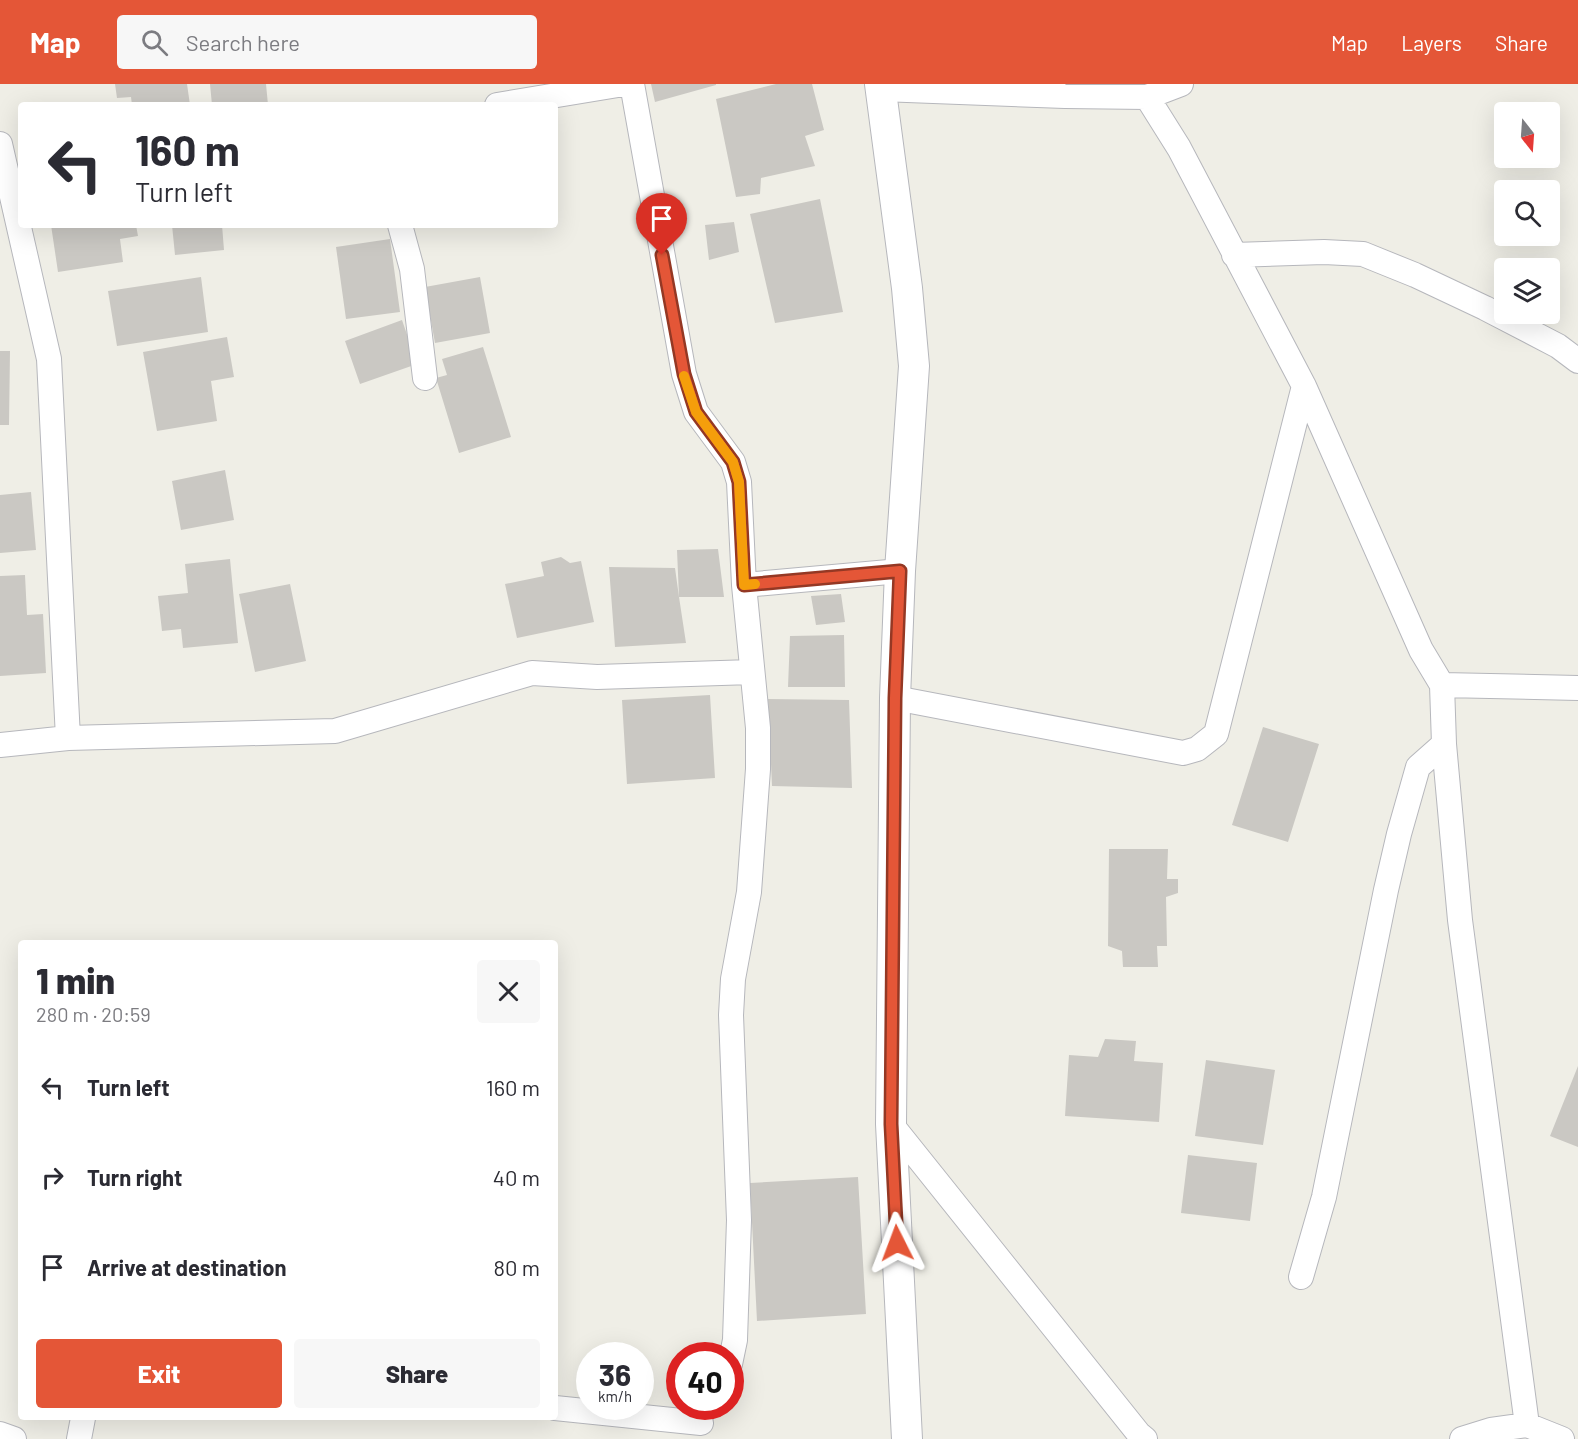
<!DOCTYPE html>
<html lang="en">
<head>
<meta charset="utf-8">
<style>
	:root { --surface:#fff; --page:#f7f7f7; --text:#2b2b33; --muted:#7c7c81; --accent:#e45637 }
	body { margin:0; font-family:Barlow,sans-serif; background:var(--page); color:var(--text); height:100vh; display:flex; flex-direction:column; font-size:22px; white-space:nowrap }
	* { box-sizing:border-box; margin:0 }
	p { font-size:20px; color:var(--muted) }
	.icon { flex:none; width:33px; height:33px; fill:none; stroke:currentColor; stroke-width:2; stroke-linecap:round; stroke-linejoin:round }
	.map { position:relative; flex:1; overflow:hidden }
	.side { position:absolute; left:18px; top:856px; width:540px; height:480px; display:flex; flex-direction:column; background:var(--surface); border-radius:6px; box-shadow:0 6px 24px #0002 }
	.side>* { flex:none }
	.banner { position:absolute; left:18px; top:18px; width:540px; height:126px; border-radius:6px; box-shadow:0 6px 24px #0002; background:#fff; color:var(--text); overflow:hidden }
	.needle { width:39px; rotate:163deg }
	.tools { position:absolute; left:1494px; top:18px; display:grid; gap:12px }
	.tools a { display:grid; place-items:center; width:66px; height:66px; border-radius:6px; background:var(--surface); box-shadow:0 6px 24px #0002; font-size:30px }
	.speed { position:absolute; left:576px; top:1258px; display:flex; gap:12px; font-size:30px; font-weight:700; text-align:center }
	.speed>* { display:grid; place-content:center; width:78px; height:78px; border-radius:50%; background:var(--surface); box-shadow:0 6px 24px #0002; line-height:1 }
	.speed small { font-size:15px; font-weight:400 }
	.speed .limit { border:9px solid #d22; background:#fff; color:#111 }
	.pin { position:absolute; display:grid; place-items:center; width:51px; height:51px; color:#fff; margin:-62px -26px; border-radius:50% 50% 50% 0; rotate:-45deg; box-shadow:0 0 6px #0007 }
	.pin .icon { rotate:45deg }
	.me { position:absolute; width:66px; margin:-33px; rotate:357deg; stroke-linejoin:round; filter:drop-shadow(0 0 4px #0008) }
	.turn { display:flex; align-items:center; gap:21px; height:126px; padding:0 18px; font-size:27px }
	.turn .icon { width:78px; height:78px; stroke-width:2.5 }
	.turn b { display:block; font-size:42px; line-height:51px }
	.round { display:grid; place-items:center; flex:none; width:63px; height:63px; border-radius:6px; background:var(--page) }
	.summary { display:flex; align-items:center; justify-content:space-between; height:102px; padding:0 18px }
	h1 { font-size:36px; font-weight:800; line-height:45px }
	.cta { display:flex; gap:12px; margin-top:auto; padding:12px 18px }
	.cta a { flex:1; height:69px; border-radius:6px; background:var(--accent); color:#fff; font-size:24px; font-weight:800; line-height:69px; text-align:center }
	.cta a+a { background:var(--page); color:var(--text) }
	ul { padding:0; list-style:none }
	li { display:flex; align-items:center; gap:18px; height:90px; padding:0 18px }
	li div { flex:1 }
	li b { display:block; font-size:22px }
	li em { font-style:normal }
	header { display:flex; align-items:center; gap:36px; box-sizing:border-box; height:84px; padding:0 30px; background:var(--accent); color:#fff }
	header strong { font-size:28px }
	nav { display:flex; gap:33px; margin-inline-start:auto; font-size:21px }
	.search { width:420px; height:54px; background:var(--page); display:flex; align-items:center; gap:15px; box-sizing:border-box; padding:0 21px; border-radius:6px; color:var(--muted); font-size:22px }
	.map>svg:first-child { display:block }
</style>
</head>
<body>
<header>
<strong>Map</strong>
<div class="search"><svg class="icon" aria-label="search" viewBox="0 0 24 24"><circle cx="10" cy="10" r="6"/><path d="M15 15l6 6"/></svg>Search here</div>
<nav><a>Map</a><a>Layers</a><a>Share</a></nav>
</header>
<div class="map">
<svg width="1578" height="1355" viewBox="0 0 1578 1355">
	<rect width="100%" height="100%" fill="#efeee6"/>
	<path fill="#cac8c3" d="M115,0H187L190,21H132L131,13L117,14Z
		M210,0H266L268,21H212Z
		M651,0H716V1L655,18Z
		M776,0H812L824,46L805,52L815,82L761,94L760,110L736,113L716,15Z
		M820,115L843,228L775,239L750,130Z
		M734,138L739,168L709,176L705,141Z
		M51,141H136L138,152L120,155L123,178L58,188Z
		M172,141H222L224,166L175,171Z
		M390,155L400,228L346,235L336,163Z
		M201,193L208,248L117,262L108,207Z
		M480,193L490,249L435,259L425,203Z
		M402,236L417,280L360,300L345,257Z
		M227,253L234,293L211,297L217,337L157,347L143,268Z
		M483,263L511,353L459,369L436,294L447,291L442,275Z
		M0,267H10L9,341H0Z
		M225,386L234,436L181,446L172,397Z
		M31,408L36,466L0,469V411Z
		M718,465L724,513H679L686,559L615,563L609,483L675,484L679,513L677,466Z
		M561,473L570,479L581,477L594,538L517,554L505,500L544,492L541,478Z
		M230,475L238,559L183,564L181,545L162,547L158,512L188,509L185,480Z
		M25,491L27,531L43,530L46,589L0,592V492Z
		M290,500L306,577L255,588L239,510Z
		M841,510L845,538L816,541L811,512Z
		M844,551L845,603H788L790,552Z
		M710,611L715,694L627,700L622,616Z
		M768,615L849,616L852,704L772,702Z
		M1263,643L1319,660L1288,758L1232,741Z
		M1109,765H1168L1167,795H1178V809L1166,813L1167,862H1157L1158,883H1123L1122,867L1108,862Z
		M1105,955L1136,957L1134,977L1163,979L1159,1038L1065,1032L1069,971L1098,973Z
		M1206,976L1275,986L1263,1061L1195,1052Z
		M1578,982V1063L1550,1052Z
		M1188,1071L1257,1079L1250,1137L1181,1129Z
		M858,1093L866,1230L757,1237L750,1099Z"/>
	<g fill="none" stroke-linecap="round" stroke-linejoin="round">
		<g stroke="#b6b7bc" stroke-width="26">
			<path id="minor" d="M632,0L684,290L696,328L733,378L739,398L744,501L758,644V685L749,808L733,895L731,931L739,1136L735,1256L730,1280
				M881,5L1065,12L1147,13L1179,64L1304,302L1421,566L1442,601L1444,660L1460,836L1527,1341
				M1147,13L1181,0
				M497,21L624,0
				M0,60L49,275L68,654
				M400,141L412,185L425,294
				M1234,171L1324,168L1363,170L1415,191L1485,224L1558,262L1578,277
				M744,501L900,487
				M1442,601L1578,604
				M895,614L1183,669L1197,665L1216,650L1304,302
				M0,661L68,654L335,647L532,589L597,593L752,588
				M891,1040L1139,1350L1145,1355
				M1301,1193L1324,1113L1386,806L1399,750L1418,683L1444,660
				M555,1324L701,1339
				M0,1350L14,1355
				M79,1355L83,1334
				M1462,1355L1491,1346L1527,1341L1562,1355"/>
		</g>
		<g stroke="#b6b7bc" stroke-width="32">
			<path id="tertiary" d="M880,0L907,204L914,282L900,487L895,614L891,1040L907,1355"/>
		</g>
		<use href="#minor" stroke="#fff" stroke-width="24"/>
		<use href="#tertiary" stroke="#fff" stroke-width="30"/>
	</g>
	<g fill="none" stroke-linecap="round" stroke-linejoin="round">
		<g stroke="#943824" stroke-width="15">
			<path id="route" d="M662,171L684,290L696,328L733,378L739,398L744,501L900,487L895,614L891,1040L897,1159"/>
		</g>
		<use href="#route" stroke="#e45637" stroke-width="10"/>
		<path stroke="#f59e0b" stroke-width="10" d="M684,292L696,328L733,378L739,398L744,501L755,500"/>
	</g>
</svg>
<div class="tools">
<a><svg class="needle" viewBox="-14 -14 28 28"><path d="M0-13l5 13h-10z" fill="#e53935"/><path d="M0 13l5-13h-10z" fill="#7c7c81"/></svg></a>
<a><svg class="icon" aria-label="search" viewBox="0 0 24 24"><circle cx="10" cy="10" r="6"/><path d="M15 15l6 6"/></svg></a>
<a><svg class="icon" aria-label="layers" viewBox="0 0 24 24"><path d="M12 4l9 5-9 5-9-5zM3 14l9 5 9-5"/></svg></a>
</div>
<div class="speed"><div>36<small>km/h</small></div><div class="limit">40</div></div>
<div class="pin" style="left:662px;top:171px;background:#d93025"><svg class="icon" aria-label="arrive" viewBox="0 0 24 24"><path d="M6 21V4h12l-3 4 3 4H6"/></svg></div>
<svg class="me" style="left:897px;top:1159px" viewBox="-20 -20 40 40"><path d="M0-17L14 15 0 8-14 15z" fill="#e45637" stroke="#fff" stroke-width="4"/></svg>
<div class="banner">
<div class="turn"><svg class="icon" aria-label="left" viewBox="0 0 24 24"><path d="M17 20v-9H6M10 6l-5 5 5 5"/></svg><div><b>160 m</b>Turn left</div></div>
</div>
<section class="side">
<div class="summary"><div><h1>1 min</h1><p>280 m · 20:59</p></div><a class="round"><svg class="icon" aria-label="close" viewBox="0 0 24 24"><path d="M6 6l12 12M18 6L6 18"/></svg></a></div>
<ul>
<li><svg class="icon" aria-label="left" viewBox="0 0 24 24"><path d="M17 20v-9H6M10 6l-5 5 5 5"/></svg><div><b>Turn left</b></div><em>160 m</em></li>
<li><svg class="icon" aria-label="right" viewBox="0 0 24 24"><path d="M7 20v-9h11M14 6l5 5-5 5"/></svg><div><b>Turn right</b></div><em>40 m</em></li>
<li><svg class="icon" aria-label="arrive" viewBox="0 0 24 24"><path d="M6 21V4h12l-3 4 3 4H6"/></svg><div><b>Arrive at destination</b></div><em>80 m</em></li>
</ul>
<div class="cta"><a>Exit</a><a>Share</a></div>
</section>
</div>
</body>
</html>
